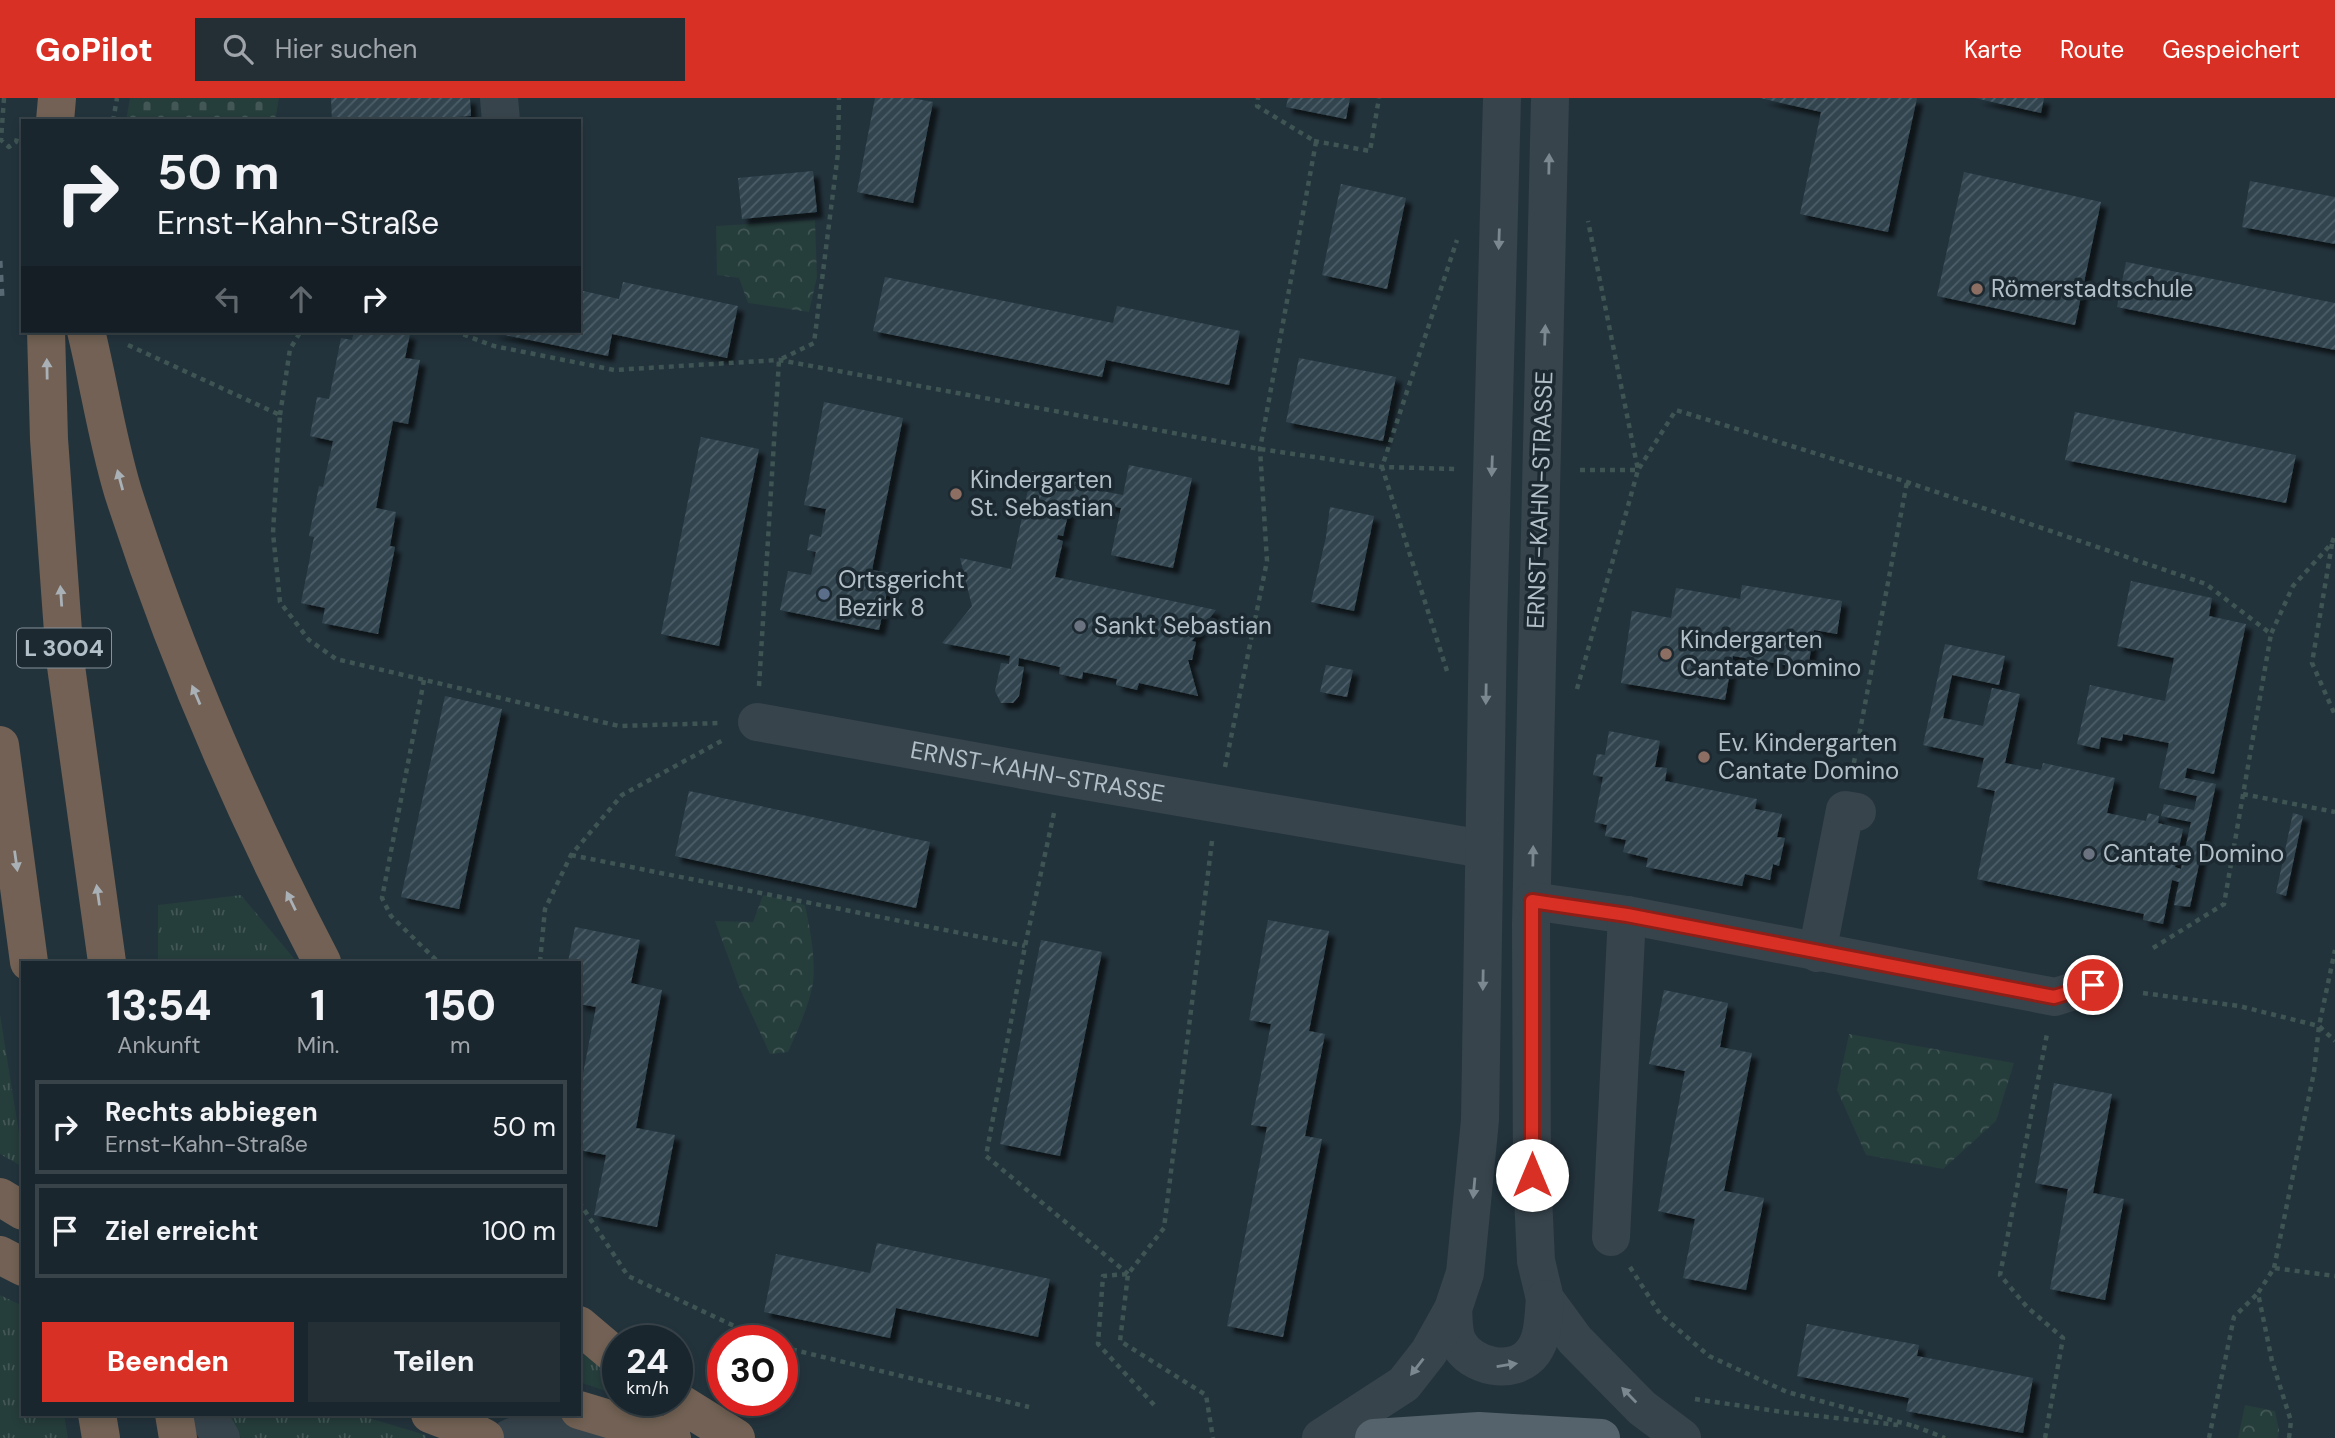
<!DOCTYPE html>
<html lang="de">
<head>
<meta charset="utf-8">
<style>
	:root { --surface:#1a262d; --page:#232e35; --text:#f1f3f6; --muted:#9fa5aa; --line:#384349; --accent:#d93025 }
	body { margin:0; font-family:"DM Sans",sans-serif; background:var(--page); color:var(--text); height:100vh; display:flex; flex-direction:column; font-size:26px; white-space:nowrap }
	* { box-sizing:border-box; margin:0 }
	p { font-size:23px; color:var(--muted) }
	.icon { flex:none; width:38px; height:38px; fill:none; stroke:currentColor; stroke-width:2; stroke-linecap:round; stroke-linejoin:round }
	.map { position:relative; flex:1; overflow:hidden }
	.sheet { position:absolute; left:21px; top:863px; width:560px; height:455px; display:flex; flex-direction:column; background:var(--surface); border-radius:0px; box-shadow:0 4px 10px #0003,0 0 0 2px var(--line) }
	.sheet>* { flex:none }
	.banner { position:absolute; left:21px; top:21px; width:560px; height:214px; border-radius:0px; box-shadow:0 4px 10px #0003,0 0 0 2px var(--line); background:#1a262d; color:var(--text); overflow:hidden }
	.speed { position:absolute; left:602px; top:1227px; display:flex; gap:14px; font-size:35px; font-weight:700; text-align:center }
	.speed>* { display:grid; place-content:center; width:91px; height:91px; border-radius:50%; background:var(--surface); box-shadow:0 4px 10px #0003,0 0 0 2px var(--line); line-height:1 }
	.speed small { font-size:18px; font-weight:400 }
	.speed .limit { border:10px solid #d22; background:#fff; color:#111 }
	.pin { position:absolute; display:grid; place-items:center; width:60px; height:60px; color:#fff; margin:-30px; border:4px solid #fff; border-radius:50%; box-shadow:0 2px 7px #0007 }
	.me { position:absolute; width:77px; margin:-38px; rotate:0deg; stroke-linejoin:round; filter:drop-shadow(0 0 5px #0008) }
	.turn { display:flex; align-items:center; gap:24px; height:147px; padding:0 21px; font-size:32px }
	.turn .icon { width:91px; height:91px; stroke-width:2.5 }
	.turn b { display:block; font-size:49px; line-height:60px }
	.lanes { display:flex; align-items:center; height:66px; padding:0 21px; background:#0003; justify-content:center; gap:35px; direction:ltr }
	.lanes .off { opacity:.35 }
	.eta { display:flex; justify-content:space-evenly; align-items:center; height:119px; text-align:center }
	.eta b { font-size:42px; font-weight:800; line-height:49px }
	.cta { display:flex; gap:14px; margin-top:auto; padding:14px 21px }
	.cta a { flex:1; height:80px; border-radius:0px; background:var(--accent); color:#fff; font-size:28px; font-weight:800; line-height:80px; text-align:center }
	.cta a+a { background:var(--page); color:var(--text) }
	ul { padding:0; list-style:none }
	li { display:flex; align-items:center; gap:21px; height:94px; margin:0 14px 10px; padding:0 7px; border:4px solid var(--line); border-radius:0px }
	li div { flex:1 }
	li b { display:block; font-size:26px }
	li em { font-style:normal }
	header { display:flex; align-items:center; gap:42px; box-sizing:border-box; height:98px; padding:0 35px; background:var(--accent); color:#fff }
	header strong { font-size:33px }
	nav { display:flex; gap:38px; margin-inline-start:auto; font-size:24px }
	.search { width:490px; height:63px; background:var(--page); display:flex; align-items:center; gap:18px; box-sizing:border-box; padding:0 24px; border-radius:0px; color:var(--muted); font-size:26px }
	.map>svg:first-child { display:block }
</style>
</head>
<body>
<header>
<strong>GoPilot</strong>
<div class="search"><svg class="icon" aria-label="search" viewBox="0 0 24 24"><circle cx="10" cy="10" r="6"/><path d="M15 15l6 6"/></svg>Hier suchen</div>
<nav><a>Karte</a><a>Route</a><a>Gespeichert</a></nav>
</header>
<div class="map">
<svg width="2335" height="1340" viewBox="0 0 2335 1340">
	<defs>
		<pattern id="grass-tufts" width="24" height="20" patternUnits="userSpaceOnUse" patternTransform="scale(1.75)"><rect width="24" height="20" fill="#253d3b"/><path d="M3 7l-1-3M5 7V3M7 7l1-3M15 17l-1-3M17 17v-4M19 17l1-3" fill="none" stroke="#425756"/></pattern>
		<pattern id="cemetery-stones" width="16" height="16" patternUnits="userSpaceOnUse" patternTransform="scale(1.75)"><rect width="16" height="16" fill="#253d3b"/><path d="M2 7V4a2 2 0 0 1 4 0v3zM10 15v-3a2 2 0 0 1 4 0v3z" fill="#425756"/></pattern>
		<pattern id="park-crowns" width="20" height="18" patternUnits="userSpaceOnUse" patternTransform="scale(1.75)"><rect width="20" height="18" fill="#253d3b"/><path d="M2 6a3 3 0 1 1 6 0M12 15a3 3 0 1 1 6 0" fill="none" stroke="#425756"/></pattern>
		<pattern id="building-hatch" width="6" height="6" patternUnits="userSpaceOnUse" patternTransform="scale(1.75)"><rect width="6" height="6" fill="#324550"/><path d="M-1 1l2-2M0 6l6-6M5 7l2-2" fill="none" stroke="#4d5e68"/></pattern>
		<filter id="shadow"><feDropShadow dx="6" dy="6" stdDeviation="2" flood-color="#0009"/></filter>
	</defs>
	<rect width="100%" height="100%" fill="#23333c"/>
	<path fill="url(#grass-tufts)" d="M241,797L297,864H158V807Z
		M0,916L23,1060V1069L0,1056Z
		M0,1197L23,1208V1316H64L68,1340H0Z
		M579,1244L618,1271V1297L579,1284Z
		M225,1316H355L426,1337V1340H241Z"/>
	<path fill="url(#cemetery-stones)" d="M130,0H279L275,23H126Z"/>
	<path fill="url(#park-crowns)" d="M815,122L817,179L809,214L748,205L739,180L717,177L716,128Z
		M763,797L805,807C810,829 816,862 813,885C809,908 798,932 788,954L770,956L739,889L715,823L753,824Z
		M1849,936L2014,965L1996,1023L1943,1071L1866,1057L1837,992Z
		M2245,1307L2275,1313L2279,1332L2278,1340H2238Z"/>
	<path fill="url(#building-hatch)" filter="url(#shadow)" d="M331,0H470L471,18L398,23H332Z
		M875,0H912L933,4L913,105L857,94Z
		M1288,0H1350L1346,21L1286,9Z
		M1760,0H1917L1888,134L1800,116L1821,14Z
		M1975,0H2044L2041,15Z
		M813,73L817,114L742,121L738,80Z
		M1964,74L2101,104L2075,227L1937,198Z
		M2250,83L2335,99V146L2242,129Z
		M1341,86L1406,100L1387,191L1322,177Z
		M2126,164L2335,205V252L2117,209Z
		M885,179L1113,225L1117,208L1240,233L1229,287L1106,262L1102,279L873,233Z
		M623,184L738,208L727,260L612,236L608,258L490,234L579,233V192L619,201Z
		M354,233H396L410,236L405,260L420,262L408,326L393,323L376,410L396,414L390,448L395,449L378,536L322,525L325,510L301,505L314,439L309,438L319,388L323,389L333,343L310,338L317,299L329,301L341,240L352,242Z
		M1299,260L1396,279L1383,343L1286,324Z
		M824,304L903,320L872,472L891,475L879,532L780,512L788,473L811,477L816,454L807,452L810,436L821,439L826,411L804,407Z
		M2075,314L2296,357L2286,405L2065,362Z
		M701,339L759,351L719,548L661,536Z
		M1129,367L1192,380L1173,470L1111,457L1121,410L1072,400L1063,438L1058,437L1057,441L1063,443L1055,479L1216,512L1192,543L1196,544L1192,562H1188L1198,598L1139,585L1137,592L1116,587L1117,581L1083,574L1082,581L1059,576L1060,569L1019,560L1018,568L1024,569L1019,598L1013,605H1001L995,593L1001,565L1009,566L1010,558L942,545L972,508L960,460L1011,471L1032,373L1076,384L1075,388L1123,397Z
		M1330,409L1374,418L1354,513L1311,504L1326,439Z
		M2131,483L2212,500L2209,518L2246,526L2214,676L2187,670L2185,680L2216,686L2190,809L2174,807L2179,784L2172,782L2163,826L2143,822L2144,816L1977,781L1995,693L1977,689L1984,660L1923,647L1945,546L2005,558L1999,587L1952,577L1943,620L1983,628L1992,590L2020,596L2005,665L2041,672L2043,665L2115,680L2107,715L2146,723L2148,715L2159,718L2158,725L2183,731L2175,769L2181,771L2191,724L2161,718L2164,706L2194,712L2197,698L2159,690L2169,645L2123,636L2122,643L2101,639L2099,651L2077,646L2090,587L2165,603L2174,560L2117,548Z
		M1742,487L1842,503L1837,536L1814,532L1808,571L1733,558L1725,602L1621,585L1632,513L1671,520L1676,490L1740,501Z
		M1326,567L1353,572L1347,599L1320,594Z
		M445,598L502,611L459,811L401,799Z
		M1609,633L1660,643L1655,669L1667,670L1665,683L1757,701L1755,711L1782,716L1777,739L1785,740L1779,768L1773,766L1770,782L1745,776L1742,788L1646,769L1648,760L1623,754L1626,742L1605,738L1607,727L1594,724L1603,679L1593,677L1597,656L1605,657Z
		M689,693L930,744L916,810L675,758Z
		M2293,715L2303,718L2286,798L2276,795Z
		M1268,822L1329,833L1309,933L1325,936L1305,1038L1322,1041L1283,1239L1227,1228L1267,1029L1251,1027L1271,926L1249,922Z
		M575,829L640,842L631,885L662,892L636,1030L675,1037L657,1129L594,1117L606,1057L579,1052V996L596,909L579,906V864H568Z
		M1041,842L1102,854L1060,1058L1000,1046Z
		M1664,892L1728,905L1720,949L1752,955L1724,1093L1764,1100L1746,1192L1683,1180L1695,1121L1658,1113L1685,973L1649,966Z
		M2054,985L2112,996L2093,1095L2124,1101L2105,1202L2050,1191L2068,1091L2035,1085Z
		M877,1145L1050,1181L1038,1239L896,1210L890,1240L764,1214L776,1156L870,1175Z
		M1807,1226L1919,1247L1917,1258L2033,1280L2023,1335L1906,1313L1909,1300L1797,1278Z"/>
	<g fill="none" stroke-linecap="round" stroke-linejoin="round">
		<path stroke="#3e5553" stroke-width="4.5" stroke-dasharray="5 5" stroke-linecap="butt" d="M4,0L1,42L9,49L16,44L18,36
			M113,23L117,0
			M1314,43L1370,53L1379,0
			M454,233L494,248L614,272L779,262L1260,351L1382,369L1456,371
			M128,247L280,317L273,435L280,504L309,542L336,561L619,628L721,625
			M280,317L290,251L301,233
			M1580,372H1638L1676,312L1907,384L2206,486L2271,536L2293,488L2332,445L2335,437
			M2332,446L2312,565L2335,617
			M1447,573L1382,369L1457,142
			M424,582L382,800L391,818L438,864
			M759,588L779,262L814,245L838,55L839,0
			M1577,591L1638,372L1588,123
			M1225,669L1267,463L1260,351L1316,44L1257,8L1258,0
			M1852,675L1907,384
			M2243,696L2335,714
			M1054,715L1025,848L986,1058L1128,1176
			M1212,743L1164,1130L1128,1176L1120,1243L1206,1297L1213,1340
			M571,757L1025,848
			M2153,850L2224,806L2271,536
			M540,864L545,811L571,757L622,697L725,641
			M2143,895L2239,908L2319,928L2335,943
			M579,1104L628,1178L764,1242
			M1630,1169L1660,1216L1709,1258L1787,1294L1914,1328
			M2274,1170L2314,974L2319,928L2335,852
			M1127,1176L1103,1178L1098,1246L1156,1309
			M782,1249L1029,1309
			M1695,1301L1783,1314L1898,1327
			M1914,1328L1945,1340
			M2045,1340L2063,1240L2027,1209L2000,1177L2047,936
			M2209,1340L2234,1219L2258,1195
			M2289,1340L2291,1323L2272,1263L2258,1195L2274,1170L2335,1178"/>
		<g stroke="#37444c" stroke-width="38">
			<path d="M499,0L501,23"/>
			<path d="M1550,0L1531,827L1532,1077L1536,1163L1545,1201L1575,1242L1642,1310L1682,1340"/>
			<path id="s1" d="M757,624L1062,679L1483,751"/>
			<path d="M1532,803L1627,817L2055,899L2093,887"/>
			<path d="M1817,855L1845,712L1857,714"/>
			<path d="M1611,1139L1627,817"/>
			<path d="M1453,1211C1454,1221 1453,1235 1458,1244C1470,1269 1514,1279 1533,1254C1544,1239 1543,1219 1545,1201"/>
			<path d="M207,1316L221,1340"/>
			<path d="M510,1340C545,1324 587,1329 625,1328"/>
			<path d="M1321,1340L1404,1286L1429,1254L1453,1211L1465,1175L1480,1022L1488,528L1502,0"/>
		</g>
		<path stroke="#55636c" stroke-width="38" d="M1374,1340L1479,1333L1601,1340"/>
		<path stroke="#726154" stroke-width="38" d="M55,23L57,0
			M46,233L49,341L65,561L107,864
			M86,233C99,286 107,341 123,394C175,556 243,713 322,864
			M0,647L29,864
			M0,1099L23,1113
			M0,1157L23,1169
			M579,1227L618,1260
			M675,1302L736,1340
			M579,1312L672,1340
			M97,1316L101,1340
			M174,1316L178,1340
			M430,1316L466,1330L485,1340"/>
		<path stroke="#596973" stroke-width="5" stroke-dasharray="7 7" stroke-linecap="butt" d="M0,163L2,198"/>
	</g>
	<defs><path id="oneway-solid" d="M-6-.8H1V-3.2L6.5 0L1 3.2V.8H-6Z" transform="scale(1.75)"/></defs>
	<g fill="#7b8890">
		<use href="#oneway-solid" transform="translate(1549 66) rotate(-89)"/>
		<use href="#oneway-solid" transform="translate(1499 141) rotate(92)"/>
		<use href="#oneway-solid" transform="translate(1545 237) rotate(-88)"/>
		<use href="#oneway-solid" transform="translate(1492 368) rotate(92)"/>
		<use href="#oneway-solid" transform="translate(1486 596) rotate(91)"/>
		<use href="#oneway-solid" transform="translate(1533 758) rotate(-89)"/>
		<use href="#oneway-solid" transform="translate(1483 882) rotate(91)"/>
		<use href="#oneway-solid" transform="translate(1474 1090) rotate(95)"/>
		<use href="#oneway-solid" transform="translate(1507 1267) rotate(-9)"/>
		<use href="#oneway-solid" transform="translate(1417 1269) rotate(128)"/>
		<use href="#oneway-solid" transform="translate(1629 1297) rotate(-134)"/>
	</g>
	<g fill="#a9b1b7">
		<use href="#oneway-solid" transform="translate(47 271) rotate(-91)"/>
		<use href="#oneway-solid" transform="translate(120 382) rotate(-105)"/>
		<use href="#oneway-solid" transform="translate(61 498) rotate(-94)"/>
		<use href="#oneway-solid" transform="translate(196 597) rotate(-113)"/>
		<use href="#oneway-solid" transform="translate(16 763) rotate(82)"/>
		<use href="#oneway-solid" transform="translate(98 797) rotate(-98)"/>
		<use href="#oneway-solid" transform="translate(291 803) rotate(-116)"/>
	</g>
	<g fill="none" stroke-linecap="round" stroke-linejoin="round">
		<g stroke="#8d1f18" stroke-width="18">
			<path id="route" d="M1532,1077V803L1627,817L2054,899L2093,887"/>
		</g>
		<use href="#route" stroke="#d93025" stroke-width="12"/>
	</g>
	<g fill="#8d6e63" stroke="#1c2931" stroke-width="2.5">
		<circle cx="1977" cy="191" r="7"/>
		<circle cx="956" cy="396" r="7"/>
		<circle cx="1666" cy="556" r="7"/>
		<circle cx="1704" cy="659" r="7"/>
	</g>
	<circle fill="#5c6f8a" stroke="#1c2931" stroke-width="2.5" cx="824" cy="496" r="7"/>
	<g fill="#6b7280" stroke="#1c2931" stroke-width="2.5">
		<circle cx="1080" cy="528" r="7"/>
		<circle cx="2089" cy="756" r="7"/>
	</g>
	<g text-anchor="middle" stroke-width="7" stroke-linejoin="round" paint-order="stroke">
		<rect fill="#1c2931" stroke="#86929b" stroke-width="2" x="17" y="530.5" width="94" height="39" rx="5"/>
		<g font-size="23" font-weight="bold" fill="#b3bfc8">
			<text x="64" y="558">L 3004</text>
		</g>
		<g font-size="24" fill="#b3bfc8" stroke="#1c2931" text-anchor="start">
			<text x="1991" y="199">Römerstadtschule</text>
			<text x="970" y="390">Kindergarten<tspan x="970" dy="28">St. Sebastian</tspan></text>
			<text x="838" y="490">Ortsgericht<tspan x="838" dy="28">Bezirk 8</tspan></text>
			<text x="1094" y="536">Sankt Sebastian</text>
			<text x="1680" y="550">Kindergarten<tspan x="1680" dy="28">Cantate Domino</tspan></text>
			<text x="1718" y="653">Ev. Kindergarten<tspan x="1718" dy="28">Cantate Domino</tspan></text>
			<text x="2103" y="764">Cantate Domino</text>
		</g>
		<g font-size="24" fill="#b3bfc8" stroke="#1c2931">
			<text transform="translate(1540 402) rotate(-88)" y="8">ERNST-KAHN-STRASSE</text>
			<text dy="8" stroke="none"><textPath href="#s1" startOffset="285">ERNST-KAHN-STRASSE</textPath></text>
		</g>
	</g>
</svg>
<div class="speed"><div>24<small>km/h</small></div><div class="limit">30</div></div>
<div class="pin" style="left:2093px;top:887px;background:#d93025"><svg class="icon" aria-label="arrive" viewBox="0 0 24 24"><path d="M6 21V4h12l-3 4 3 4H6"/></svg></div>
<svg class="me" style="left:1532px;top:1077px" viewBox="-20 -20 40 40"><circle r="19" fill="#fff"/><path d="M0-13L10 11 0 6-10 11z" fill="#d93025"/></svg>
<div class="banner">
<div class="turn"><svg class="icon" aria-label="right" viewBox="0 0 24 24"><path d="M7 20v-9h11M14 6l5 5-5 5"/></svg><div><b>50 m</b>Ernst-Kahn-Straße</div></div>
<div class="lanes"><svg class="icon off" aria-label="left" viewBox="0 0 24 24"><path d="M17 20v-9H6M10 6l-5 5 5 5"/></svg><svg class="icon off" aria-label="ahead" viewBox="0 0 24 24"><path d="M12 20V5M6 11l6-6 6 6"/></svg><svg class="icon" aria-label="right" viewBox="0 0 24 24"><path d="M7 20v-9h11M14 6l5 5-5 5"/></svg></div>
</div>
<section class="sheet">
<div class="eta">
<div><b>13:54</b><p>Ankunft</p></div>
<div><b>1</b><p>Min.</p></div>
<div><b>150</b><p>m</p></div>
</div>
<ul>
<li><svg class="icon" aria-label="right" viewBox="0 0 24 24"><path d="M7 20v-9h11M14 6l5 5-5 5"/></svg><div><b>Rechts abbiegen</b><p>Ernst-Kahn-Straße</p></div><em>50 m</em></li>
<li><svg class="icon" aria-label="arrive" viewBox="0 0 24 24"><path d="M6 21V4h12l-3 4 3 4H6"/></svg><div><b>Ziel erreicht</b></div><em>100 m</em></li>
</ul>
<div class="cta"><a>Beenden</a><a>Teilen</a></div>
</section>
</div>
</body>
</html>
